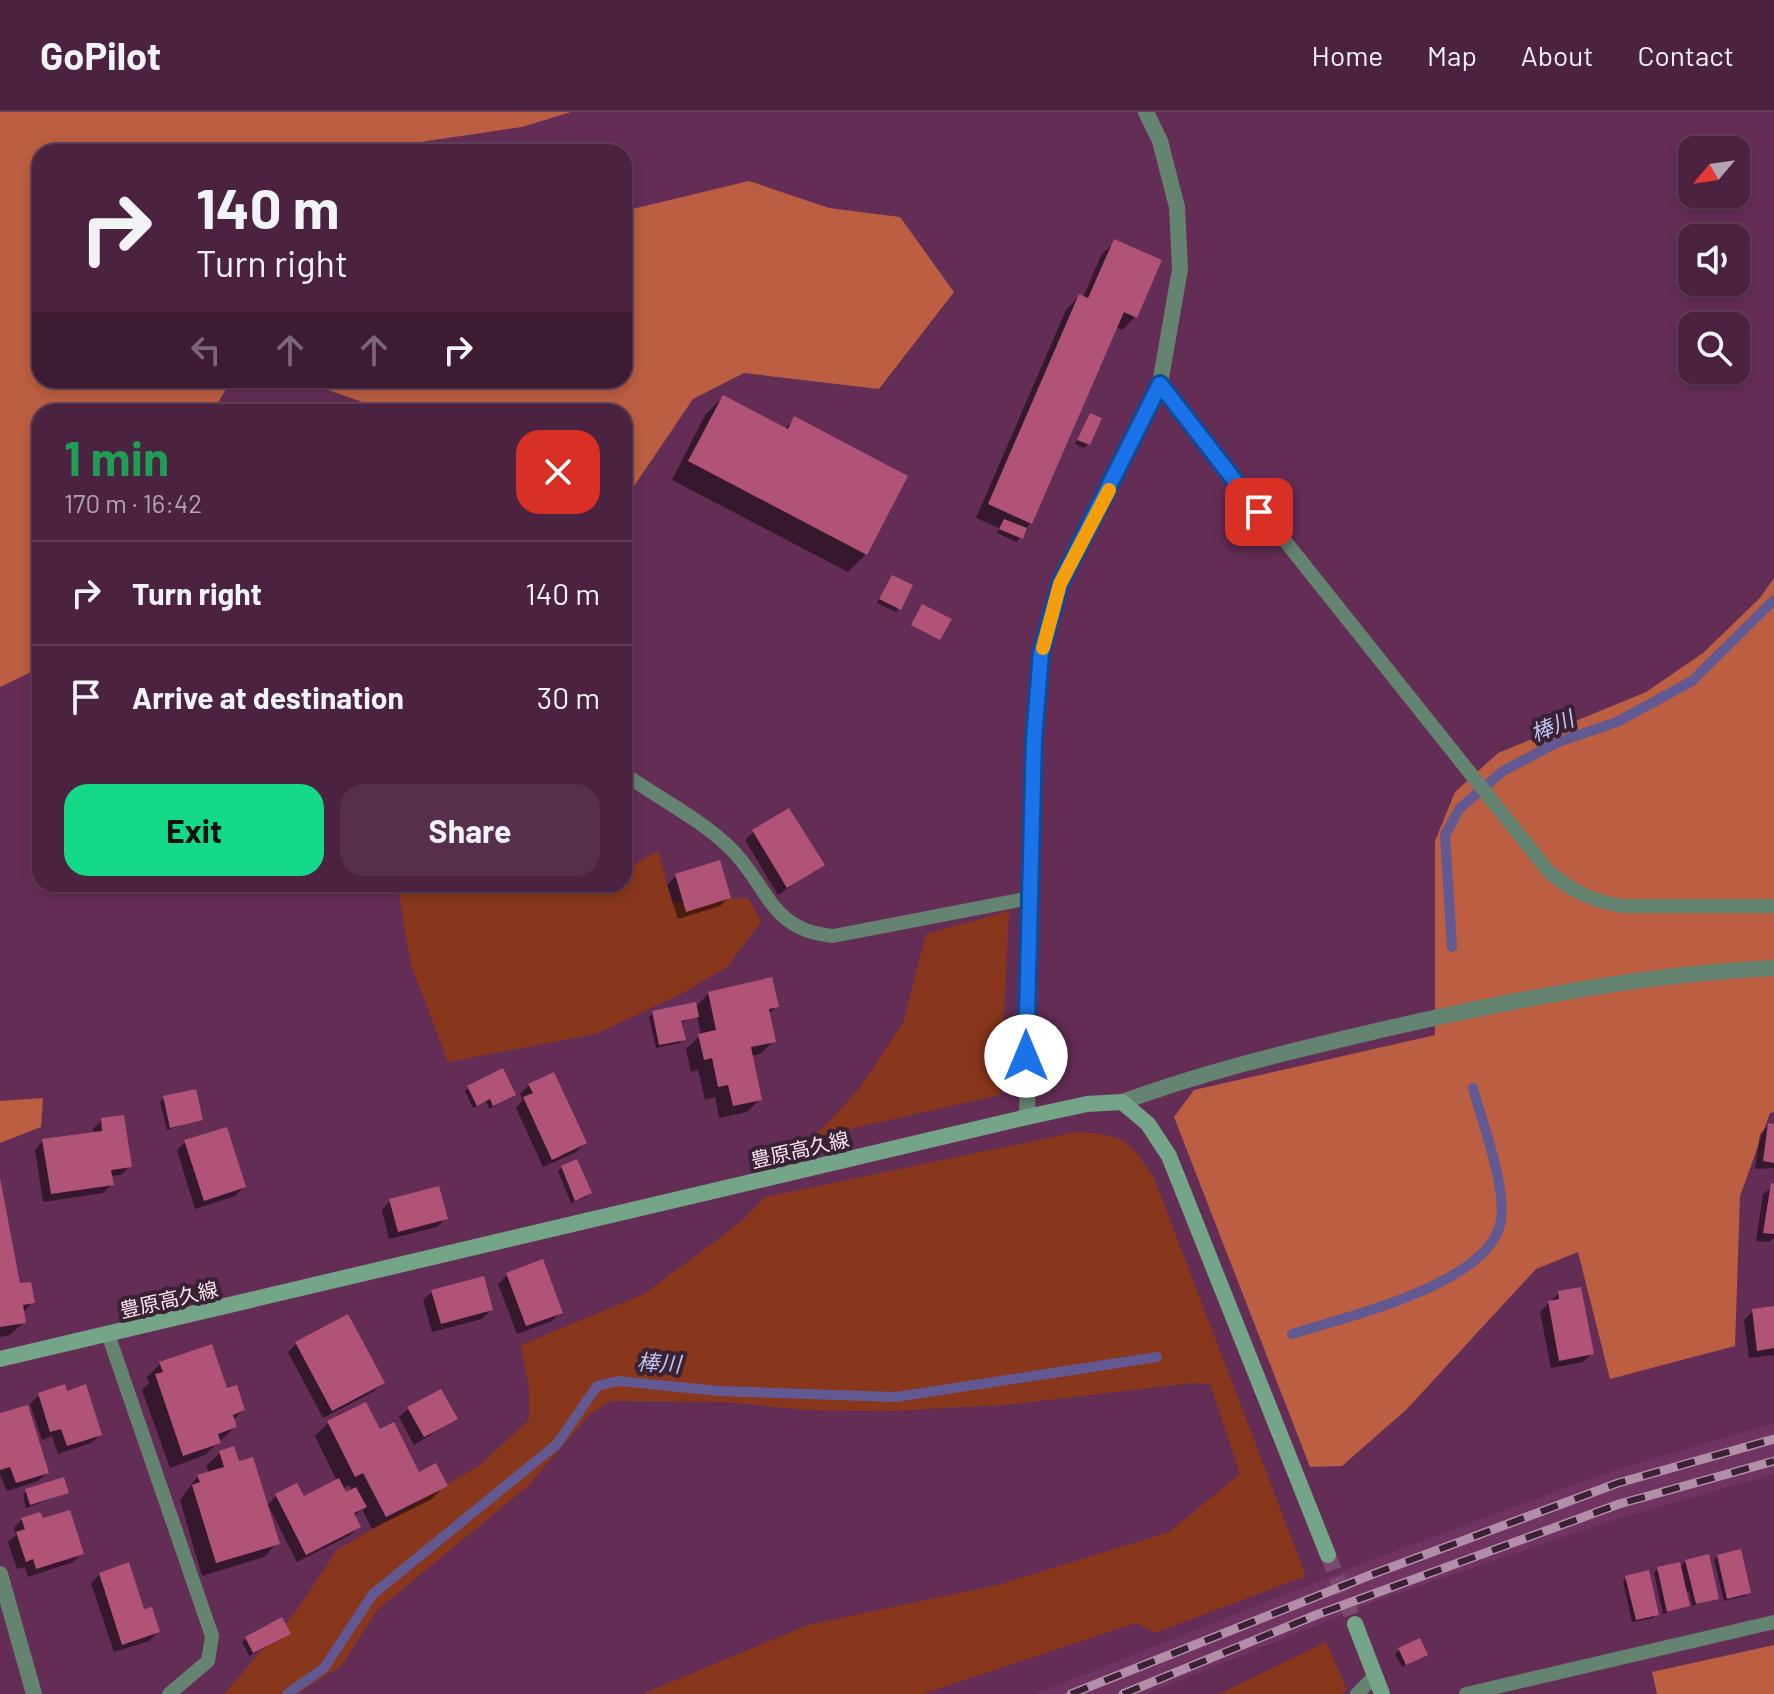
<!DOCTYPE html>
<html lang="en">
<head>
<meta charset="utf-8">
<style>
	:root { --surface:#4b2240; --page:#552f4b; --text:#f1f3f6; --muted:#b2a4b1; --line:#623f59; --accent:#14d989 }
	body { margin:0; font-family:Barlow,"Noto Sans JP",sans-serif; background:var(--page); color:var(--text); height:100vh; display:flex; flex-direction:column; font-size:30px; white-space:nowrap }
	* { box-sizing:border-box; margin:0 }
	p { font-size:26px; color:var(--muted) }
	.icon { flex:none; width:44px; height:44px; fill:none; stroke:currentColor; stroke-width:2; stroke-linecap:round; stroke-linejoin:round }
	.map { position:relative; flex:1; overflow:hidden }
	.details { position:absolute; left:32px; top:292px; width:600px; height:488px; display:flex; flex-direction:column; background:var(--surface); border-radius:24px; box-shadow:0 4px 12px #0003,0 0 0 2px var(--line) }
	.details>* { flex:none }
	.top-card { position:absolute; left:32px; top:32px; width:600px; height:244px; border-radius:24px; box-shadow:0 4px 12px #0003,0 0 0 2px var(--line); background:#4b2240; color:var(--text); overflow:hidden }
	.needle { width:52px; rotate:241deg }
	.fabs { position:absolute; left:1678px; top:24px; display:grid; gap:16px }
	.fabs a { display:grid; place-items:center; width:72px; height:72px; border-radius:16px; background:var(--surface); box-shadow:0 4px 12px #0003,0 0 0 2px var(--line); font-size:40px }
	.pin { position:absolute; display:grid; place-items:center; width:68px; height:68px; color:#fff; margin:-34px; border-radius:16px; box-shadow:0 4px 12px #0006 }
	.me { position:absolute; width:88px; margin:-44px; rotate:0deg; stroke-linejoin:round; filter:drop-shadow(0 0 6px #0008) }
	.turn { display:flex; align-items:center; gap:28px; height:168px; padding:0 32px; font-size:36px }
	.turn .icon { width:104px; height:104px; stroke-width:2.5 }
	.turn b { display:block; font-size:56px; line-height:68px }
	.lanes { display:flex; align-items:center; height:76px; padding:0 32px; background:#0003; justify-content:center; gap:40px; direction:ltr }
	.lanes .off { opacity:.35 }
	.round { display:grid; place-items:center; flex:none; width:84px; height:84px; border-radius:24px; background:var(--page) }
	.overview { display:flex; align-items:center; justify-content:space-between; height:136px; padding:0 32px }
	h1 { font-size:48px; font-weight:700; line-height:60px; color:#1e9e55 }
	.action { display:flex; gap:16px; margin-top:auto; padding:16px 32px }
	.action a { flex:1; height:92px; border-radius:24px; background:var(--accent); color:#111; font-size:32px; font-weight:700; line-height:92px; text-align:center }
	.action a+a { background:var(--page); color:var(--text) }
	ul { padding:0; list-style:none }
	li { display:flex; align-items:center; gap:24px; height:104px; padding:0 32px; border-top:2px solid var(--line) }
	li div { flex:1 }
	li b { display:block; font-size:30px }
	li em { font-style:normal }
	header { display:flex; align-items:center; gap:48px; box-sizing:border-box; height:112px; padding:0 40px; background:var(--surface); border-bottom:2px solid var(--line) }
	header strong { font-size:38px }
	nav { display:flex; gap:44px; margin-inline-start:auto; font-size:28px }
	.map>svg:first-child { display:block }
</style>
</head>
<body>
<header>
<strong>GoPilot</strong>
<nav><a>Home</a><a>Map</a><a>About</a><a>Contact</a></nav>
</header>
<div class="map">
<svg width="1774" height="1582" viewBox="0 0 1774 1582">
	<rect width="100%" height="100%" fill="#642d56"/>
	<path fill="#713462" d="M1774,1311V1362L1623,1405L1389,1484L1146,1582H1035L1374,1447L1605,1361Z"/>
	<path fill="#88371c" d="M658,739L672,790L748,786L761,810L727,855L681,882L596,922L448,950L411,853L397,772H624V758Z
		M1009,799L1000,983L814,1025L859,977L903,911L926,822Z
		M1077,1020C1125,1024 1127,1025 1154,1066L1306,1464L1155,1521L1136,1511L923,1582H642L808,1513L1001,1472L1169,1420L1240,1362L1210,1272L1192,1271L1005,1293L887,1299L807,1298L724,1290L611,1289L590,1302L528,1374L377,1498L342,1553L297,1582H224L297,1498L337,1438L480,1353L529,1308V1277L521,1233L644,1182L741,1110L765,1085Z
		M1326,1530L1347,1578L1342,1582H1219Z"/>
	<path fill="#bb5e41" d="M0,0H571L522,15L353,40H40V268H231L213,300H40V556L0,575Z
		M749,69L829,96L900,105L954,180L879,277L744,261L693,287L628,383L624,381V300H391L299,268H624V99Z
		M1774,466V1000L1770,1001L1740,1084L1735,1234L1610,1267L1578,1140L1536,1157L1406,1298L1342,1354L1310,1355L1174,1005L1194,978L1435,923V729L1455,680L1498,641L1646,580L1703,541L1760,486Z
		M43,986L41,1015L0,1031V989Z
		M1774,1533V1582H1657L1652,1560Z"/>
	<path fill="#0007" fill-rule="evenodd" d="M1115,130L1135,205L1122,218L1115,215L1030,411L1017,430L997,421L999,416L976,406L1066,198L1079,184L1083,186L1101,143Z
		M723,285L784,317L795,307L866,442L848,460L672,368L705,303Z
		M1090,303L1088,332L1084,336L1075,332Z
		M892,465L899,496L896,500L877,491Z
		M624,712L632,718L624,729Z
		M754,720L822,753L778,783L745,728Z
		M676,764L729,785L720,794L678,807L667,773Z
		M709,881L777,894L768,903L774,929L760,942L751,944L760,987L747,1000L719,1006L715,985L705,988L698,958L691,960L686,937L701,923L697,904L680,911L683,927L680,931L656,936L649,905L653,901L695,896Z
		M529,973L585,1031L576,1040L543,1055L516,996L523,988L520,982Z
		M468,975L514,983L489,997L486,989L473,996L465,979Z
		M164,986L200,1007L167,1018L160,990Z
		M102,1008L130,1054L121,1063L110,1064L111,1073L103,1081L43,1090L35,1038L43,1029L94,1022L93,1017Z
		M1768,1014H1774V1056L1755,1057L1760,1022Z
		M185,1030L244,1075L235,1084L195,1097L177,1038Z
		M562,1056L590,1081L586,1085L571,1091L558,1059Z
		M0,1069L18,1173L33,1190L22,1201L24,1210L10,1223L0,1225Z
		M1774,1074V1126L1769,1130L1756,1129L1763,1082Z
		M390,1089L446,1106L437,1115L389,1127L382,1098Z
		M542,1150L560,1200L552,1209L517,1222L498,1172L507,1163Z
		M432,1180L491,1198L482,1207L432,1220L423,1188Z
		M1559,1181L1592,1241L1583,1250L1551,1256L1540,1200Z
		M1774,1196V1243L1749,1246L1744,1208L1753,1199Z
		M297,1231L382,1271L373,1280L323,1306L288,1240Z
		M160,1252L243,1298L233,1308L235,1315L205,1343L170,1356L142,1278L149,1271L147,1265Z
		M39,1283L100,1323L91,1331L58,1342L52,1324L42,1328L30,1292Z
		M365,1292L379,1319L418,1363L445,1373L432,1387L372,1417L362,1397L354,1404L359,1414L350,1423L297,1450L268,1393L276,1384L303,1387L337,1369L315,1324L328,1311ZM349,1373L352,1379L345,1383L342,1377Z
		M408,1297L455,1307L414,1333L399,1305Z
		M0,1303L47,1361L38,1369L7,1379L0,1363Z
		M220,1341L277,1431L264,1445L202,1464L180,1388L198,1364L209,1361L206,1354Z
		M26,1379L67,1381L26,1396L23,1383Z
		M22,1407L42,1409L82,1441L73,1450L28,1465L25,1455L17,1457L8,1430L16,1423L14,1416Z
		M1718,1444L1749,1481L1745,1484L1724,1489L1714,1448Z
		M1686,1449L1717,1486L1692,1494L1689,1479L1685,1480L1688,1494L1663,1502L1654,1461L1658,1457L1679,1456Z
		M100,1462L143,1499L158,1520L149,1529L114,1540L91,1471Z
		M1626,1466L1657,1502L1653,1506L1632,1510L1623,1469Z
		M284,1525L249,1544L242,1530L246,1527Z
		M1399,1538L1425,1543L1402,1555L1395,1542Z"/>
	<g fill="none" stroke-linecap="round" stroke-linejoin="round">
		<path stroke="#625892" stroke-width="10" d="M1452,835L1445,723L1460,696L1503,659L1558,630L1617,610L1692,569L1774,488
			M1292,1222C1345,1205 1492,1172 1501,1108C1506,1072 1482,1011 1473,976
			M287,1582L324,1556L373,1482L557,1332L597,1274L618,1269L719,1279L896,1285L1157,1245"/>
	</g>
	<path fill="#b05376" d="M1114,127L1162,148L1137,206L1124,200L1032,412L988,392L1079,182L1088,186Z
		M723,283L788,317L794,304L908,364L867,443L688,349Z
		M1090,301L1102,306L1090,333L1077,328Z
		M1004,407L1027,416L1023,427L999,417Z
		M892,463L913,473L901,498L879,487Z
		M922,492L952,507L940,528L911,513Z
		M789,696L825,753L787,776L752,718Z
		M720,748L731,786L686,800L675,762Z
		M772,865L779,895L769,897L776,930L751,935L762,988L733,994L728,973L718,975L712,946L704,948L698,922L716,918L708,880Z
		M696,890L699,905L681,909L686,928L659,933L652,899Z
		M503,956L516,983L493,994L490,987L477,994L467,974Z
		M554,960L587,1031L552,1048L523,985L533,981L528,972Z
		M196,977L203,1008L170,1016L163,984Z
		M124,1003L132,1055L111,1058L114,1073L51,1082L42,1027L102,1019L101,1006Z
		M1768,1011L1774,1012V1051L1763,1049Z
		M227,1015L246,1075L204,1089L184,1028Z
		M577,1047L592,1081L575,1089L561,1054Z
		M0,1066L20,1171L31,1170L35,1191L23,1193L26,1211L0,1215Z
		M1771,1071L1774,1072V1122L1763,1121Z
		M439,1074L448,1107L398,1120L389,1087Z
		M543,1147L563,1201L526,1214L506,1161Z
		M484,1164L493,1198L441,1212L431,1178Z
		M1581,1175L1594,1242L1559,1249L1548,1189L1559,1187L1558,1179Z
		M1774,1194V1236L1757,1239L1752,1197Z
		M348,1202L385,1271L332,1299L295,1230Z
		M212,1232L227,1276L237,1273L245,1298L233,1303L237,1315L218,1322L221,1331L183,1344L155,1262L163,1260L159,1250Z
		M65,1272L67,1279L86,1272L102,1323L67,1334L61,1317L50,1320L38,1281Z
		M441,1277L458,1307L424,1325L407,1295Z
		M366,1290L380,1317L394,1310L419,1360L436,1351L448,1374L386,1405L363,1361L355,1365L327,1309Z
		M28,1293L49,1361L16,1371L10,1355L0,1358V1301Z
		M234,1334L239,1349L253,1345L280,1432L216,1451L192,1373L200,1370L197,1363L224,1355L219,1339Z
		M64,1365L69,1381L30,1393L25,1377Z
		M339,1366L346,1380L356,1375L367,1395L354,1401L361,1415L306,1443L275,1382L297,1371L304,1384Z
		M70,1398L84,1442L36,1457L33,1447L26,1450L16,1420L25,1417L21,1406L40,1400L43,1406Z
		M1741,1437L1751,1481L1727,1487L1717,1443Z
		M1709,1442L1719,1487L1696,1492L1685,1448Z
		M129,1450L144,1497L152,1495L160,1520L122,1533L99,1461Z
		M1680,1450L1690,1494L1667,1500L1657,1455Z
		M1649,1458L1659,1503L1636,1508L1625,1464Z
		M282,1505L291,1522L253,1541L245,1525Z
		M1420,1526L1428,1543L1406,1553L1398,1536Z"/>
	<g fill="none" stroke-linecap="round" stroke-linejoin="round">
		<path stroke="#7b496e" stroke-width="16" stroke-dasharray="16 8" stroke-linecap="butt" d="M1328,1443L1355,1512"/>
		<path stroke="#658371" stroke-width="14" d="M1160,272L1549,760C1572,779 1592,789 1622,794H1774
			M626,663C660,687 700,707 729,735C769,773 768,818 833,824L1030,786
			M108,1222L212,1524L208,1549L169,1582
			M1357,1582L1375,1564
			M1466,1582L1774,1510"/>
		<path stroke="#658371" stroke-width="16" d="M1122,990C1209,958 1296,938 1385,917C1513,888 1642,862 1774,856
			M1027,1005L1034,627L1041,541L1060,472L1160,272L1180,157L1177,95L1160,29L1146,0
			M0,1462L34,1582"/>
		<path stroke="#75a588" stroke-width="16" d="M0,1247L1027,1005L1087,992L1122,990L1148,1012L1169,1044L1328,1443
			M1355,1512L1382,1582"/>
		<g stroke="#b38ea9" stroke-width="9">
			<path id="rail" d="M1071,1582L1373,1462L1618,1371L1774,1327
				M1123,1582L1316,1503L1619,1392L1774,1349"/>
		</g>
		<use href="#rail" stroke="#3a2133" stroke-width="6" stroke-dasharray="18" stroke-linecap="butt"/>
	</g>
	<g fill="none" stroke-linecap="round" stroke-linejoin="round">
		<g stroke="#114b97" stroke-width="20">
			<path id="route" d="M1026,944L1034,627L1041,541L1060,472L1160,272L1259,400"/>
		</g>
		<use href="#route" stroke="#1a73e8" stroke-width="14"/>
		<path stroke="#f59e0b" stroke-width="14" d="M1043,536L1060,472L1109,378"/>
	</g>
	<g text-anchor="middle" stroke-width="8" stroke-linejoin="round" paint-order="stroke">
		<g font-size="20" fill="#fde8f6" stroke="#3a2133">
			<text transform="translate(800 1038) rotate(-13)" y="7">豊原高久線</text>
			<text transform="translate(169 1188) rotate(-13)" y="7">豊原高久線</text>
		</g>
		<g font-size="22" font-style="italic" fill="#bfc6f3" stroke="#3a2133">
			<text transform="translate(1552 614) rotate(-23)" y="8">棒川</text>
			<text transform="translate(659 1251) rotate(3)" y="8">棒川</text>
		</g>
	</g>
</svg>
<div class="fabs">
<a><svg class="needle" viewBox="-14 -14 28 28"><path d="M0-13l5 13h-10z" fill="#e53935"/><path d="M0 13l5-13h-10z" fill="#b2a4b1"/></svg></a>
<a><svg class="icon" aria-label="sound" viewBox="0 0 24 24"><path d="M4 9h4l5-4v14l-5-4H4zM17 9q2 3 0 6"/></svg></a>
<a><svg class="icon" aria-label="search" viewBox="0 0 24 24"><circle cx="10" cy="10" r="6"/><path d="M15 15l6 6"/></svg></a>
</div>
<div class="pin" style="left:1259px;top:400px;background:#d93025"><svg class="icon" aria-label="arrive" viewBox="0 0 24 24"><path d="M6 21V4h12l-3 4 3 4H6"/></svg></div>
<svg class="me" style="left:1026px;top:944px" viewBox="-20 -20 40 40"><circle r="19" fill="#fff"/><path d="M0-13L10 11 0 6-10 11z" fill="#1a73e8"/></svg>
<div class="top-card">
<div class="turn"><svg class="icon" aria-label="right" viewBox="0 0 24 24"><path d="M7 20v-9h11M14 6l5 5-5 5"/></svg><div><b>140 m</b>Turn right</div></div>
<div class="lanes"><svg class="icon off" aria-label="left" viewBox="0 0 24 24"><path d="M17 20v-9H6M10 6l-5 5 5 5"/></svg><svg class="icon off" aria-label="ahead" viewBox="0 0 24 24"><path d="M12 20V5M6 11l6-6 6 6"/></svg><svg class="icon off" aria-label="ahead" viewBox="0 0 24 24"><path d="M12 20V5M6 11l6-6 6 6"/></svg><svg class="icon" aria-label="right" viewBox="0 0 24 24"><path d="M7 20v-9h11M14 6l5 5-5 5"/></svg></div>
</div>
<section class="details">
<div class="overview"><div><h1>1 min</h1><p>170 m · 16:42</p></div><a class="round" style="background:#d93025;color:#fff"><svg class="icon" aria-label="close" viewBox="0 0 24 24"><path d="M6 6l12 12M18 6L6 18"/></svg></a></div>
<ul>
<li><svg class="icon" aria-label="right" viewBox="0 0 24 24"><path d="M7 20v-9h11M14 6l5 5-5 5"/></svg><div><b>Turn right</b></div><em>140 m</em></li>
<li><svg class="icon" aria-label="arrive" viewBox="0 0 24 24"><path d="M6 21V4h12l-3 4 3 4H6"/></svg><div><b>Arrive at destination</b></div><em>30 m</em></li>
</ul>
<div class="action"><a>Exit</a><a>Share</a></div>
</section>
</div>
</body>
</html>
